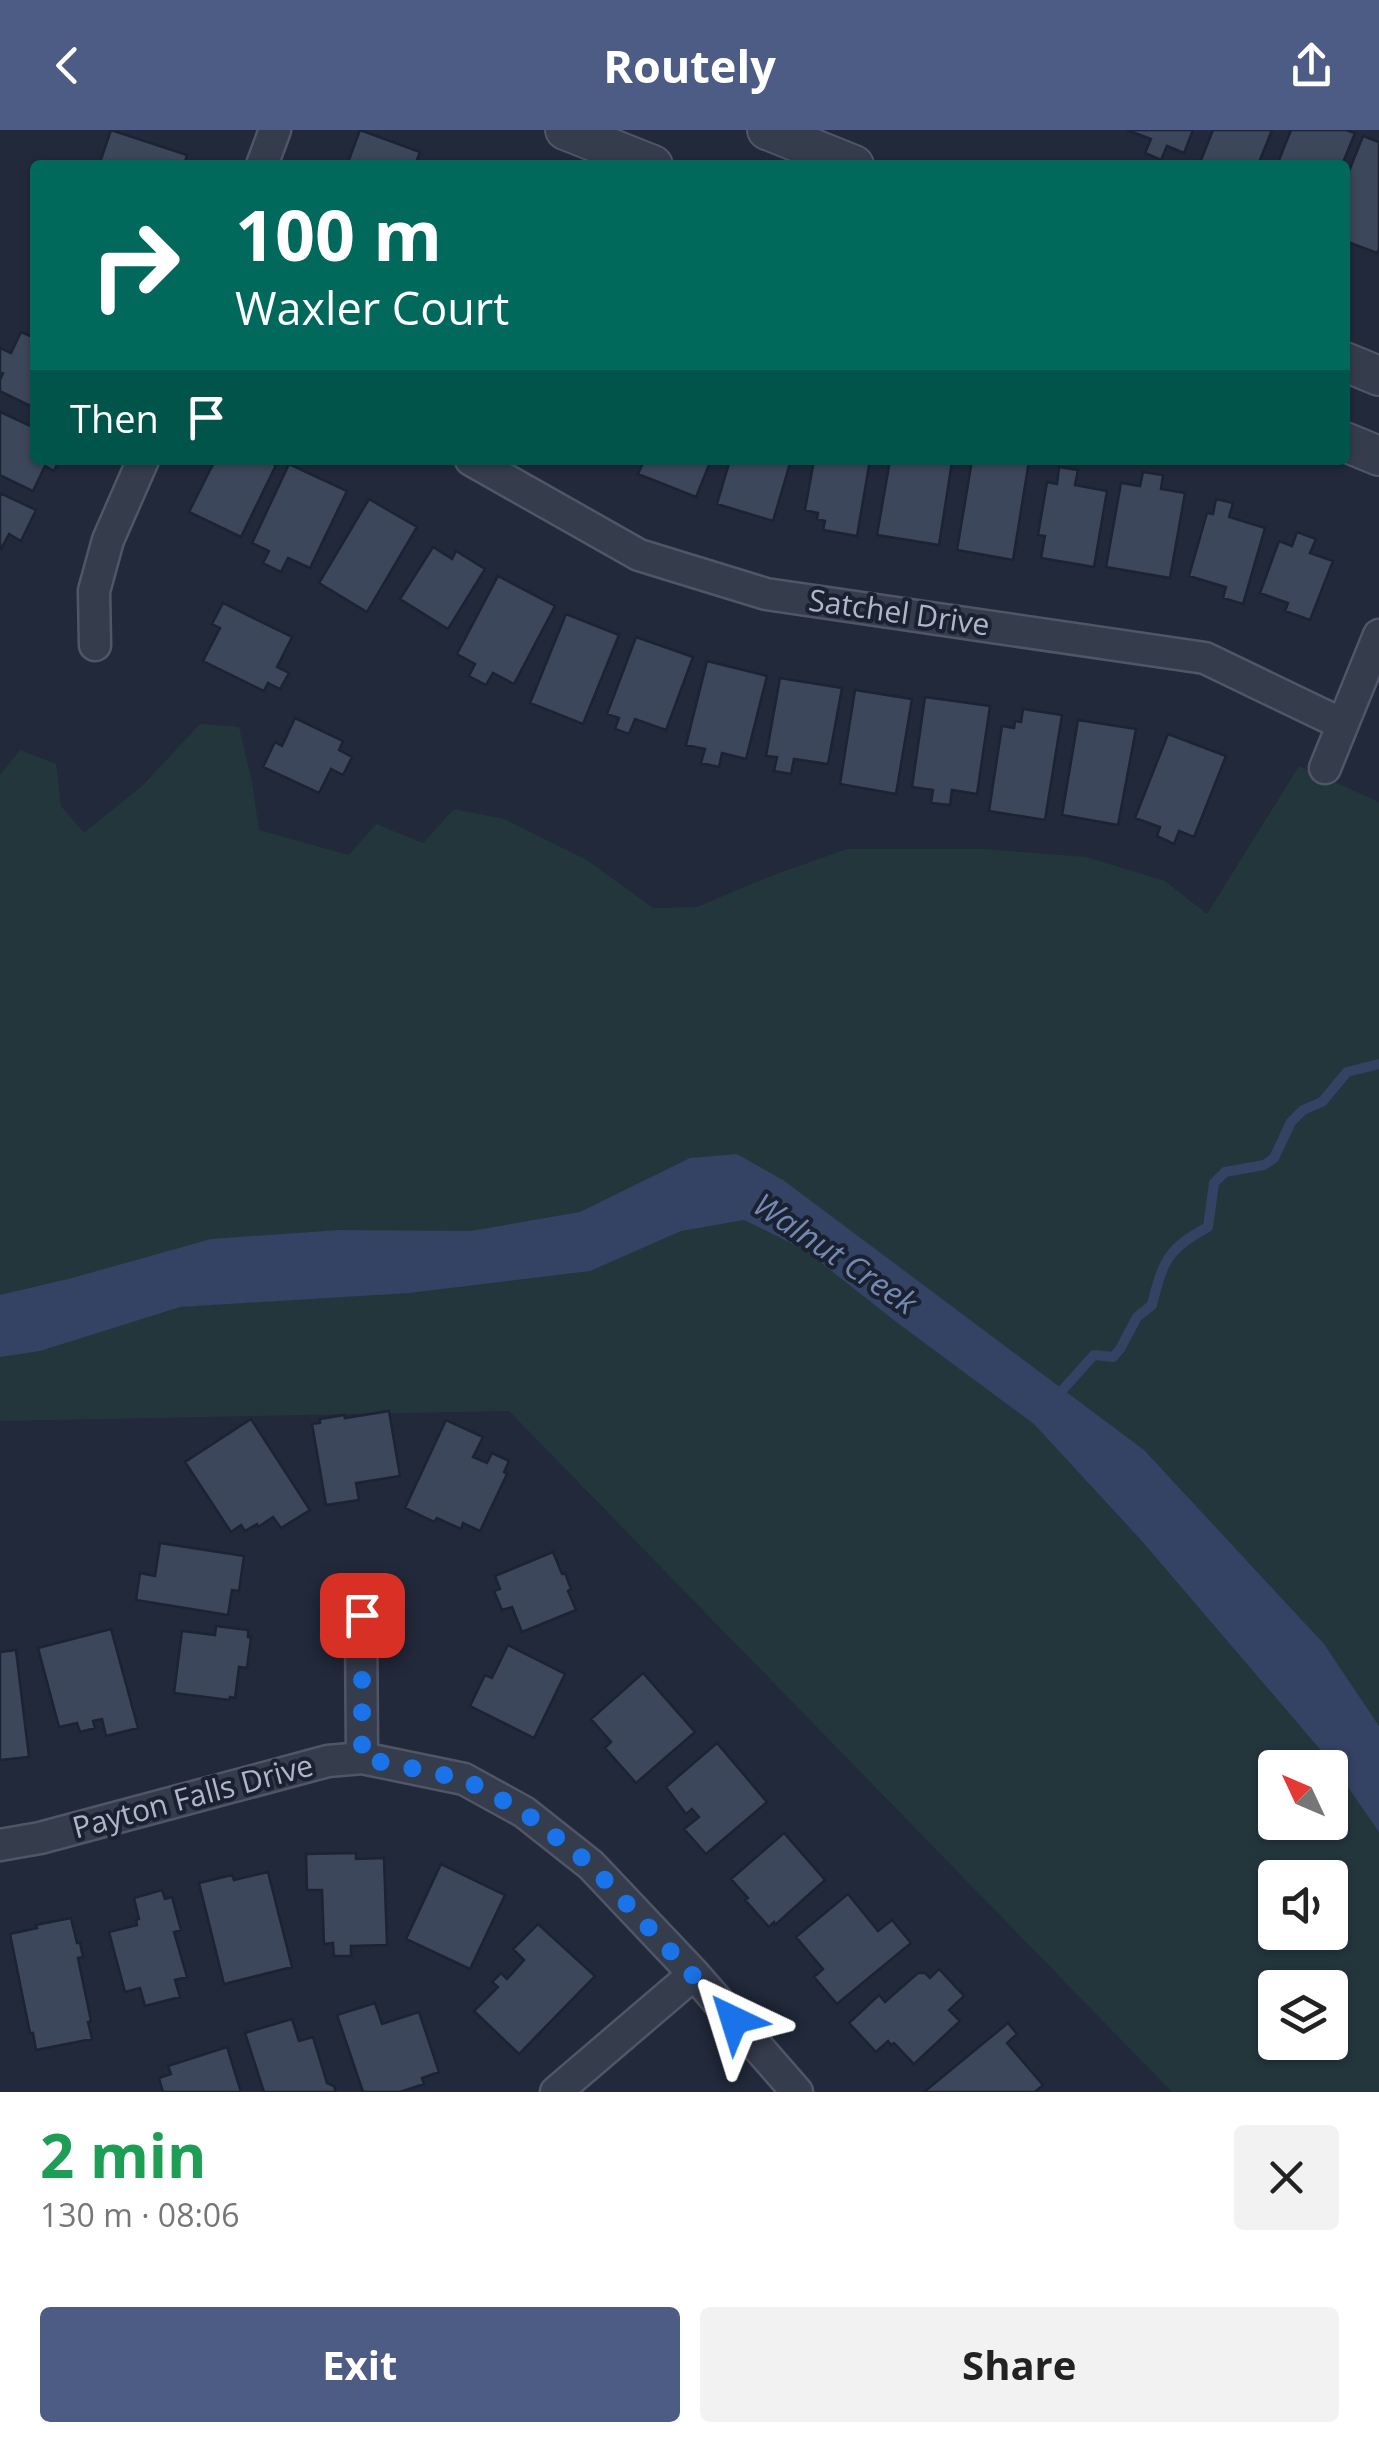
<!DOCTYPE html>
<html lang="en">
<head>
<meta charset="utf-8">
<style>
	:root { --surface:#fff; --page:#f2f2f2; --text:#222; --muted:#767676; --accent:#4d5c84 }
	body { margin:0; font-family:"Open Sans",sans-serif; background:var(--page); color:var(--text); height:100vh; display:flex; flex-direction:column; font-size:38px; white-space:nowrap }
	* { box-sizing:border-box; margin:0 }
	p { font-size:32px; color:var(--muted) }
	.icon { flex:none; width:55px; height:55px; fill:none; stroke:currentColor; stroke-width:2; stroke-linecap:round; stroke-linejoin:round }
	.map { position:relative; height:1962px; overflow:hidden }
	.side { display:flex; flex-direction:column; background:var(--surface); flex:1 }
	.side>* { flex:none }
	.guide { position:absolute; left:30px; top:30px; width:1320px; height:305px; border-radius:10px; box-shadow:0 2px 8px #0004; background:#00695c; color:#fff; overflow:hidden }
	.needle { width:65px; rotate:314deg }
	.controls { position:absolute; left:1258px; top:1620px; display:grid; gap:20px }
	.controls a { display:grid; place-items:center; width:90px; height:90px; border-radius:10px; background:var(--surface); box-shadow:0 2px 8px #0004; font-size:50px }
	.pin { position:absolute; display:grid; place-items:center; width:85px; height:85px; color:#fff; margin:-42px; border-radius:20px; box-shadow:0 5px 15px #0006 }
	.me { position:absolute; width:110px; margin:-55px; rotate:319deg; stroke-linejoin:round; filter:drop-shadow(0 0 8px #0008) }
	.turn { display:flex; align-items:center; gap:35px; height:210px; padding:0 40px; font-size:45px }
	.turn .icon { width:130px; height:130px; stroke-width:2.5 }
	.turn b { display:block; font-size:70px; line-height:85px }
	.then { display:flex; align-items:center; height:95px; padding:0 40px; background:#0003; gap:20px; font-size:38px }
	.round { display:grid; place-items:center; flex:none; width:105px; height:105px; border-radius:10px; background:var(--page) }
	.headline { display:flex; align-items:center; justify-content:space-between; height:170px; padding:0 40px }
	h1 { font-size:60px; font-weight:700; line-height:75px; color:#1e9e55 }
	.button { display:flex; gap:20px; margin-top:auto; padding:20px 40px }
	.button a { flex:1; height:115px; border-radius:10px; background:var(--accent); color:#fff; font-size:40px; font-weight:700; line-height:115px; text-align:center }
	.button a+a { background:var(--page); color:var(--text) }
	header { display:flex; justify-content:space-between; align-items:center; height:130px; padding:0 40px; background:var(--accent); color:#fff; font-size:45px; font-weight:700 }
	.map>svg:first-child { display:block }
</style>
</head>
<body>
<header><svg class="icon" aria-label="back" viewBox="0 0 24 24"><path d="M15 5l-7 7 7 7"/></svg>Routely<svg class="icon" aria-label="share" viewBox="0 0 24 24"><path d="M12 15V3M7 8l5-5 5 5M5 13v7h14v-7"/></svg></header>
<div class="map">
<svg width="1379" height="1962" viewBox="0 0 1379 1962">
	<rect width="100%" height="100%" fill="#21293b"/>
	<path fill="#23363c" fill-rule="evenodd" d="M200,594L239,597L252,652L259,700L349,725L376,694L423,713L454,679L504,689L587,730L653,778L697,777L768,747L847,719H985L1086,727L1165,751L1207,784L1299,636L1379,672V1962H1172L509,1281L0,1291V645L20,620L56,634L61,676L84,703L143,655ZM1275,1638H1330V1692H1275ZM1275,1748H1330V1802H1275ZM1275,1858H1330V1912H1275Z"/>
	<path fill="#344263" d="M737,1024L783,1050L1144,1320L1324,1514L1379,1596V1702L1330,1631L1141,1410L1034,1294L895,1191L805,1120L744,1090L681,1101L590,1141L409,1163L180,1177L40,1221L0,1227V1165L72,1148L211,1109L340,1100L471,1101L580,1082L690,1028Z"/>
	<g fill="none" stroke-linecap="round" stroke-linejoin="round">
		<path stroke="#344263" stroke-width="10" d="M1057,1266L1094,1225L1113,1227L1120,1219L1137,1187L1152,1175C1163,1131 1167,1119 1208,1097L1214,1053L1225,1042L1264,1035L1274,1028L1291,992L1303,980L1322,972L1347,942L1379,934"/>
	</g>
	<path fill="#3d475b" stroke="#1c2332" stroke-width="2.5" d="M111,0L187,25L184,35H99Z
		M360,0L420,22L415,35H347Z
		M1127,0H1193L1184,23L1167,16L1161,30L1145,23L1151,9Z
		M1213,0H1272L1258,35H1199Z
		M1291,0H1346L1355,3L1342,35H1277Z
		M1363,6L1379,12V119L1377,123L1345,111V51Z
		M21,202L35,208V278L0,261V250L3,243L0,242V218L11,223Z
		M0,282L35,298V330H59L54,341L45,336L33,361L0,345Z
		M215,330L237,332L238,330H265L276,335L241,407L189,382Z
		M644,330H711L696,367L638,344Z
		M730,330H791L773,391L717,374Z
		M814,330H870L857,406L823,400L825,391L817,389L818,383L805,380Z
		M890,330L952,332L939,415L877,405Z
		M972,330L1029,331L1013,430L957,420Z
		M289,334L347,361L310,438L288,428L281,442L263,433L269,421L252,413Z
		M1059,337L1078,340L1075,355L1107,361L1094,437L1041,428L1045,406L1038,405L1047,352L1057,354Z
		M1143,342L1163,345L1161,359L1185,363L1170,448L1106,437L1121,353L1140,356Z
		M0,363L36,380L21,411L9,404L0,421Z
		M369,369L417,397L367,482L319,453Z
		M1216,369L1233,373L1229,387L1265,398L1243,474L1223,468L1226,457L1189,446L1207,383L1213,384Z
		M1297,402L1316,409L1310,423L1333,431L1310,490L1285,481L1288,473L1260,463L1279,411L1292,416Z
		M433,417L452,429L456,421L485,439L448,499L400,469Z
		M498,446L555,476L514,554L493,543L486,555L469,546L475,534L457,524Z
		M223,473L292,507L277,537L289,543L280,559L268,553L264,561L203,531L220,498L212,494Z
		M566,484L619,505L583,594L530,573Z
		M636,507L693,527L666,600L635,589L629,604L615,599L619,588L607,584Z
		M707,531L767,546L746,629L722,623L719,637L701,633L705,619L686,615Z
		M780,548L842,558L828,634L794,629L791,644L774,641L777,627L766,626Z
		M855,560L912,569L896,664L840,654Z
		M925,567L990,576L977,664L952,660L950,675L931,673L933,660L912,657Z
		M1023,579L1062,585L1045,690L989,681L1002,596L1014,598L1015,591L1021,592Z
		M295,588L343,611L339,620L352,627L343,645L331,639L319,663L263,637L275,612L282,616Z
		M1078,590L1136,599L1118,695L1062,685Z
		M1168,604L1226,626L1194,707L1179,701L1174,714L1157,706L1160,697L1135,688Z
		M389,1281L400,1346L356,1353L359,1370L326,1375L312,1294L320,1293V1289L344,1285L345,1288Z
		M251,1289L310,1380L281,1398L273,1387L258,1397L257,1394L245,1401L241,1395L231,1402L185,1332Z
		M446,1290L483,1307L473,1327L487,1333L492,1323L509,1331L504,1342L507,1344L480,1401L463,1393L461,1399L437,1388L434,1392L405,1378Z
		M160,1413L244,1426L239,1461L232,1460L228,1485L136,1470L140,1443L155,1446Z
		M553,1422L562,1444L565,1443L571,1459L568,1461L576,1480L522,1502L512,1477L502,1480L494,1461L500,1459L495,1446Z
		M216,1496L248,1500V1507H251L247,1538L239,1537L235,1568L230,1567L229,1570L174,1563L182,1501L215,1505Z
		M111,1499L138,1598L106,1606L102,1589L93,1591L95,1598L80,1602L77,1593L59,1597L38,1518Z
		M508,1515L565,1544L534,1608L470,1576L485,1545L492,1548Z
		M16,1520L29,1627L0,1630V1522Z
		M643,1543L695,1602L636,1653L605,1618L611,1612L591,1589Z
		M717,1613L767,1672L706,1724L684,1699L699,1687L692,1679L686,1684L666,1657Z
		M784,1703L825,1750L775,1795L774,1792L769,1797L745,1770L748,1768L731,1749Z
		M356,1723V1729L384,1728L387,1815L351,1816V1826H334L333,1813L324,1814L322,1760H307L306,1724Z
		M441,1734L505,1765L470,1839L406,1809Z
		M268,1742L292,1837L224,1854L199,1753L232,1745L234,1750Z
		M162,1760L165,1769L172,1767L181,1800L174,1802L187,1847L175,1850L180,1867L145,1876L140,1858L125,1862L109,1802L137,1795L136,1790L139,1789L134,1768Z
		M848,1764L878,1801L892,1790L911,1813L837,1874L814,1847L823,1839L796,1807Z
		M71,1788L77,1813H80L83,1827L78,1828L91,1891L88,1892L92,1909L36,1920L33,1903H30L10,1804L37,1798L36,1795Z
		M538,1794L595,1846L519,1924L474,1881L498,1857L492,1852L501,1843L507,1849L524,1830L513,1819Z
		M939,1839L964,1866L949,1880L960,1891L914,1934L894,1913L891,1915L888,1911L876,1922L849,1893L879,1865L885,1872L918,1843H925L930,1848Z
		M375,1873L382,1894L419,1882L439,1942L422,1948L424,1954L400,1962H363L337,1885Z
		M292,1889L299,1911L313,1907L327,1953L334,1956L336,1962H264L245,1903Z
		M1008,1893L1017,1904L1007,1913L1043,1955L1035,1962H924Z
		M227,1917L241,1962H163L159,1948L171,1944L168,1936Z"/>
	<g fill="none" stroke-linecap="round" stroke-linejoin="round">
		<g stroke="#505666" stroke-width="35">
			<path id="minor" d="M262,35L275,0
				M471,330L639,425L766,464L1205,528L1342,594
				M95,515L94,461L108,410L143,330
				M1325,638L1379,505
				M361,1485L362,1628
				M0,1715L40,1708L328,1631L362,1628L464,1649L524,1682L591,1735L694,1844L797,1962
				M556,1962L694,1844"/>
		</g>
		<g stroke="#505666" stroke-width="42">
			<path id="tertiary" d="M565,0L653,35
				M767,0L854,35
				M1345,232L1379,246
				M1345,312L1379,326"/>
		</g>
		<use href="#minor" stroke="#353c4c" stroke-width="30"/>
		<use href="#tertiary" stroke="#353c4c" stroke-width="38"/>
	</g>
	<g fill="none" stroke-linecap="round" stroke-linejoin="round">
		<path stroke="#1a73e8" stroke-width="18" stroke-dasharray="0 32.4" d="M362,1485V1628L464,1649L524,1682L590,1734L734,1890"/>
	</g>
	<g text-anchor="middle" stroke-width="8" stroke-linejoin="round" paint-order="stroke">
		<g font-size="30" fill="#b0b6c7" stroke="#1a2130">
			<text transform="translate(899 483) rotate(8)" y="10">Satchel Drive</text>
			<text transform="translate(193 1667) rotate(-15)" y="10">Payton Falls Drive</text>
		</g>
		<g font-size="32" font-style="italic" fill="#7688b1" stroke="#1a2130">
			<text transform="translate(835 1124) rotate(34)" y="11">Walnut Creek</text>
		</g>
	</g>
</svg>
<div class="controls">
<a><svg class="needle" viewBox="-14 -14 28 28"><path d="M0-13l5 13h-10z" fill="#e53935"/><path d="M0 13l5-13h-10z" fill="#767676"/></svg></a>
<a><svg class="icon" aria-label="sound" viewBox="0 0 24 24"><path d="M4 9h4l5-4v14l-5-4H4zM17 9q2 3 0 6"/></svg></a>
<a><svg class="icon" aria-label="layers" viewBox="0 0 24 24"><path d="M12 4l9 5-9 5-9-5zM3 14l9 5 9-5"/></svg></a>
</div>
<div class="pin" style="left:362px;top:1485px;background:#d93025"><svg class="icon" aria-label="arrive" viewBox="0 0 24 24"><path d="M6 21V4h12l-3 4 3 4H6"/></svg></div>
<svg class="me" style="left:734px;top:1890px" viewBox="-20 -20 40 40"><path d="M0-17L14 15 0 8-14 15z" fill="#1a73e8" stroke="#fff" stroke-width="4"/></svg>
<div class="guide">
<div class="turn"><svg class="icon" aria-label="right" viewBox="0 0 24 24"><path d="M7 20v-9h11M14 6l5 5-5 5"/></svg><div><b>100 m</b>Waxler Court</div></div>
<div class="then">Then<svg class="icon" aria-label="arrive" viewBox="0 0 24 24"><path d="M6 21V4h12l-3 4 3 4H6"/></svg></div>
</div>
</div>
<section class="side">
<div class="headline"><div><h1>2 min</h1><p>130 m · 08:06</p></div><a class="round"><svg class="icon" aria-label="close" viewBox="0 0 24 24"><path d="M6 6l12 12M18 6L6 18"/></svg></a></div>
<div class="button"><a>Exit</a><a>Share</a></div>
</section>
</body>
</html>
